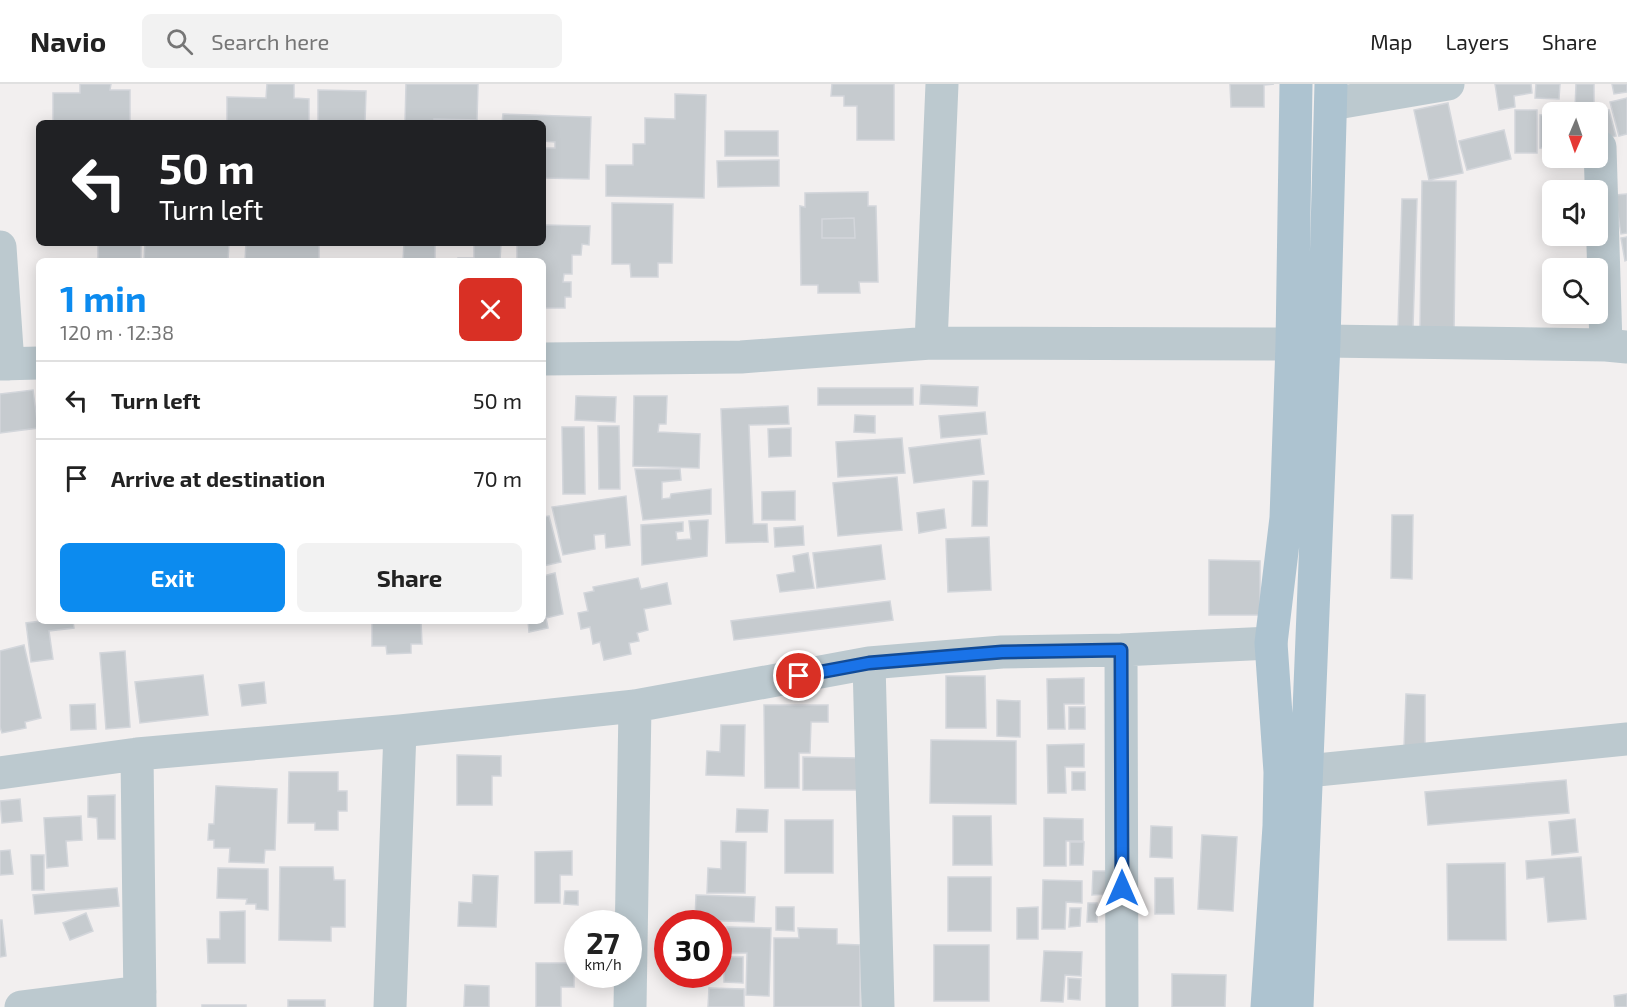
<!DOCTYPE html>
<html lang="en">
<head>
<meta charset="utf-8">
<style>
	:root { --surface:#fff; --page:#f2f2f2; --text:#222; --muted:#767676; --line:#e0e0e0; --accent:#0c8bef }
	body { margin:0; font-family:"Exo 2",sans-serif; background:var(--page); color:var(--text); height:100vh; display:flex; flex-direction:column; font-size:22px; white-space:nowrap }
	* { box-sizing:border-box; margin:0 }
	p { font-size:20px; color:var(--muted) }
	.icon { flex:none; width:33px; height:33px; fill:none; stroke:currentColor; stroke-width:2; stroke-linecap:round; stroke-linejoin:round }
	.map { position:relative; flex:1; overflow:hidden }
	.details { position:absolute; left:36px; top:174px; width:510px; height:366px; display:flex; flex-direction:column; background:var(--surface); border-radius:9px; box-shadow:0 3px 15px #0003 }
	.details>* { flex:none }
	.top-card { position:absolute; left:36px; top:36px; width:510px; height:126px; border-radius:9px; box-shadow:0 3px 15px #0003; background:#202124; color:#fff; overflow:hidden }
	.needle { width:39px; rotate:182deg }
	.fabs { position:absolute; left:1542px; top:18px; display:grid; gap:12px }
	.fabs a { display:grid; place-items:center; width:66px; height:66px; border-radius:9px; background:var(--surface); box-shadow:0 3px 15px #0003; font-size:30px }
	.speed { position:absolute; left:564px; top:826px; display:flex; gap:12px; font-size:30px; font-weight:700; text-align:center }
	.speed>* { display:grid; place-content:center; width:78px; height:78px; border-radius:50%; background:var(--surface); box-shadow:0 3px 15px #0003; line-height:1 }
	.speed small { font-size:15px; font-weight:400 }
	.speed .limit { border:9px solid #d22; background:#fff; color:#111 }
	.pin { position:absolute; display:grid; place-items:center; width:51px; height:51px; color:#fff; margin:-26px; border:3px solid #fff; border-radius:50%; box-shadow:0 2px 6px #0007 }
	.me { position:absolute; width:66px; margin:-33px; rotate:0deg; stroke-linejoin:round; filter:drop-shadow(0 0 4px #0008) }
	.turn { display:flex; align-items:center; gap:21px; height:126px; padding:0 24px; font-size:27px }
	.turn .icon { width:78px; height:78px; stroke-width:2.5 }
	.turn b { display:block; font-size:42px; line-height:51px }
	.round { display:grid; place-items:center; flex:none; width:63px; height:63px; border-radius:9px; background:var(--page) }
	.overview { display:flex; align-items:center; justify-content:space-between; height:102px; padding:0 24px }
	h1 { font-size:36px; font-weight:700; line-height:45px; color:var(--accent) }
	.primary-button { display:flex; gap:12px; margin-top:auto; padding:12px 24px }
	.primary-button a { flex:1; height:69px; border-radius:9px; background:var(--accent); color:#fff; font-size:24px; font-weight:700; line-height:69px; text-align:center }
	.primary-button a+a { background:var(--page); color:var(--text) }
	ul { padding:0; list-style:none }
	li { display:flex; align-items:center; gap:18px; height:78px; padding:0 24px; border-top:2px solid var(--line) }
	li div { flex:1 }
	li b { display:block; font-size:22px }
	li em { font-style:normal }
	header { display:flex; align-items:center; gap:36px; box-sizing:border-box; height:84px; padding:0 30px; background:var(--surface); border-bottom:2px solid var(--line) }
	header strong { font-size:28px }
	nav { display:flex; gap:33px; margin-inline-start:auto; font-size:21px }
	.search { width:420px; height:54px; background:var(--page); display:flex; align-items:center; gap:15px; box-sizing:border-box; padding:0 21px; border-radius:9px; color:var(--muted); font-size:22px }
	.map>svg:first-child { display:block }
</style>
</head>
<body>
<header>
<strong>Navio</strong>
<div class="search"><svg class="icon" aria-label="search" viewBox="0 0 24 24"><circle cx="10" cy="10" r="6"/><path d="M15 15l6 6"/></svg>Search here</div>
<nav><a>Map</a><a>Layers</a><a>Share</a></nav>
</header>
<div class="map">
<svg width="1627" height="923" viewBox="0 0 1627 923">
	<rect width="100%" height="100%" fill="#f2efef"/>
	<path fill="#c6cbcf" stroke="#d3d6db" stroke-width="1.5" fill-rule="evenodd" d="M80,0H111L110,6H130V39H53V9H80Z
		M267,0H294V14L309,15V39H227V13L266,14Z
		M406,0H478L477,36L434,35V39H405Z
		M832,0H894V56H857V22H844V12H831Z
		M1230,0H1274L1264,1V23H1231Z
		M1495,0H1531L1532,9L1514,12L1515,23L1499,26Z
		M1536,0H1560L1559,15L1535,14Z
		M1576,0H1594V26L1575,25Z
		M1612,0H1627V8L1614,10Z
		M318,6L366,7L365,39H318Z
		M675,10L706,11L704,114L606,112V81H633V60H645V34L675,35Z
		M1627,14V50L1619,52L1610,18Z
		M1448,19L1463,89L1429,96L1414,26Z
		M1515,26H1537V69H1515Z
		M1609,26L1616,52L1598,56V29Z
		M503,30L591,33L589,95L543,94V64H555V58L543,57V39H502Z
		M1540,31H1552V64H1540Z
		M1504,46L1511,75L1467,86L1459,57Z
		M725,47H778V72H725Z
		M779,76V102L718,103L717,77Z
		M1422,97H1456L1454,249L1420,248Z
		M868,108V122H876L878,198H859L860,209H818V201H801L800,122L805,123V109ZM854,134L855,154H822V135Z
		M1627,110V149L1621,150L1615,111Z
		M1402,115H1417L1413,243H1398Z
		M612,119L673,120L672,179H658V193H631L630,180H612Z
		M854,134L855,154H822V135Z
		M543,141L590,142L589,161L582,160L581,171H572V190H564L563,198H571V213H565V224H543V177H517V159H543Z
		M1627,153V176L1625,177L1621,154Z
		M145,159H229L228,177H144Z
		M246,159H319V177H245Z
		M404,159H435V175L446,177H403Z
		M474,159H501L500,177H458V174H474Z
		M98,160H141V177H98Z
		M921,301L978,303L977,322L920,320Z
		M818,304H913V321H818Z
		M33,306L38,344L0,349V310Z
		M576,312L616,313L615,338L575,336Z
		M634,312H667L666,340H659L658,348L700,350L699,384L633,382Z
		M788,322L789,340L749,341L753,440H767L768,458L726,459L721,325Z
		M985,328L987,350L941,354L939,332Z
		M855,331L875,332V349L854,348Z
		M598,342H619L620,405H599Z
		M562,343H584L585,410H563Z
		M791,344V372L769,373L768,345Z
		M902,354L905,389L838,393L836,358Z
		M980,355L984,390L914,399L909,364Z
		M635,385H680L681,396L662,398V415L670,414L671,410L711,405V430L643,436Z
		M897,393L902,446L838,452L833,399Z
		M973,397H988L987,442H972Z
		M795,407V436H762V408Z
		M626,412L630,461L606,464L605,450L594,451L595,465L563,471L552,423Z
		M944,425L946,444L919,449L917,429Z
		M1392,431H1413L1412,495L1391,494Z
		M549,432L561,478L543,482V433Z
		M708,436L707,472L642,481L641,441L683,438V447L676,448L677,456L691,455L689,437Z
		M803,442L804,461L775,463L774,444Z
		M989,453L991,506L948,508L946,455Z
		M881,461L885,495L817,504L813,469Z
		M808,469L814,504L780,508L777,491L795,488L793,472Z
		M1209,476L1260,477V531H1209Z
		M555,489L563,530L546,534L548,544L529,548L528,537H543V492Z
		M638,494L641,505L667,499L671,520L644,525L648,546L637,549L639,557L629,559L631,570L604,576L600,558L593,560L590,543L581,545L578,529L588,527L584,509L594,507L593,503Z
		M890,517L893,536L734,556L731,537Z
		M41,537H73L74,544L49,547L53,575L31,578L26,539Z
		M372,537H421L422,560H411V569L387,570L386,562H372Z
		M24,561L41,634L25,638L26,644L2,649L0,643V567Z
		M125,567L130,643L106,645L100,569Z
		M203,591L208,631L140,639L135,598Z
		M946,592H985L986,644H946Z
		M1084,594V620H1064L1065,645H1048L1047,595Z
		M264,598L266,619L242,622L239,601Z
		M1406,610L1425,611V665L1404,664Z
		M997,616L1020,617V653L997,652Z
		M95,620L96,645L71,646L70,621Z
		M764,621H828V638H811L810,669H799V704H765Z
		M1069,623H1085V645H1069Z
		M721,641H745L744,692L706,691L707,667L720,668Z
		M931,656L1016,657V720L930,719Z
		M1084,660V683H1065L1066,709H1048L1047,661Z
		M457,671L501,672V692H492V721H457Z
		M803,673L858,674V706H803Z
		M289,688H338V707H347V727H338V746H315V739H288Z
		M1072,688H1085V706H1072Z
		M1566,696L1569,729L1428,741L1425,708Z
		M216,702L277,705L275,766H265L264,779L229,778L230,764H214V756H208L209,740H214Z
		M115,711V755H98L97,734L88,733V712Z
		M20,715L22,737L2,739L0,717Z
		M737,725L768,726L767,748H736Z
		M81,732L82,756L66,757L68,782L47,784L44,734Z
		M953,732H991L992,781H953Z
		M1044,734L1083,735V757H1066V782H1044Z
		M1575,735L1578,768L1552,771L1549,738Z
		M785,736H833V789H785Z
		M1151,742L1172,743V774L1150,773Z
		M1202,751L1237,753L1233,827L1198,825Z
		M721,757L746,758L745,809H707L708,784L721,785Z
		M1070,758H1084L1083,781H1070Z
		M10,766L13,790L0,791V767Z
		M572,767V791H560V819H535V768Z
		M31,771H44V806H32Z
		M1581,773L1586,835L1548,838L1544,793L1527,795L1526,777Z
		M1505,779L1506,856H1448L1447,780Z
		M280,783H333L334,796H345V843H331V857L279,856Z
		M218,784L268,785V826L256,825V820H246L247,815L217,814Z
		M1093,787H1109V810L1092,811Z
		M473,791L498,792L496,843L458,842L459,818L472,819Z
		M948,793H991V847H948Z
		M1155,794H1173L1174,830H1155Z
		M1043,796L1082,797V819L1066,818L1065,845H1042Z
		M117,804L119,822L35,830L33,811Z
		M565,807H578V821L564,820Z
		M696,811L755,813L754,838L695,836Z
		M1088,819H1097V838H1087Z
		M776,823H794V847L776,846Z
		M1038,823V855H1017V824Z
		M1070,824H1081L1080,842L1069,843Z
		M245,827V879H208L207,855H220V828Z
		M86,829L93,847L70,856L63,839Z
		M0,836H2L6,872L0,873Z
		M727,843L771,844L769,912L746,911L747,869H727Z
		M798,844L837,845V860L860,861V923H774V854H799Z
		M934,861H989V917H934Z
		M1044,867L1082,868L1081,892L1065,891L1063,918L1041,917Z
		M724,873H743V899L724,898Z
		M536,879H574V903H561V923H536Z
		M1172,890L1226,891L1225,923H1172Z
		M1068,894L1081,895L1080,916L1068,915Z
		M465,901L489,902V923H464Z
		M709,904L744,905V923H708Z
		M1627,910V923H1615L1614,912Z
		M288,916H325V923H288Z
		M202,921H246V923H202Z"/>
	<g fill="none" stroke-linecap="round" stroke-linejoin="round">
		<path stroke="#bcc9cf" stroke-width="33" d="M1331,20L1448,0
			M1600,63L1606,261
			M0,163L8,280
			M1324,257L1606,261L1627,263
			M931,259L942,0
			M543,275L741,273L931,259L1292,260
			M0,280L39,279
			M1121,566L1122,923
			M869,579L878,923
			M137,670L140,923
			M1307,687L1627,655
			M0,689L137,670L400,647L635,622L869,579L1002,568L1121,566L1271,559
			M21,923L140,908
			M390,923L400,647
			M630,923L635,622"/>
		<path stroke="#adc3d0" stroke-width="33" d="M1267,923L1279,742L1280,688L1271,559L1286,434L1292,260L1296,0
			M1297,923L1324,257L1331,0"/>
	</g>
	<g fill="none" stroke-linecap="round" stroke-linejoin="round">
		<g stroke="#114b97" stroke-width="15">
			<path id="route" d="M799,592L869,579L1002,568L1121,566L1122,804"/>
		</g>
		<use href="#route" stroke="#1a73e8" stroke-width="10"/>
	</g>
</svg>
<div class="fabs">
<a><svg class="needle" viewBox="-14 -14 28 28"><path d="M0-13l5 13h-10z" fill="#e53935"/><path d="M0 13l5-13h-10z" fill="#767676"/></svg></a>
<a><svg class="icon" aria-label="sound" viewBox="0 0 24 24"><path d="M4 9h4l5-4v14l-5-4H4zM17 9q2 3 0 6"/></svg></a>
<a><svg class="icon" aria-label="search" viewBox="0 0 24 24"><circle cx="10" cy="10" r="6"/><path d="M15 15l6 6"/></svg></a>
</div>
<div class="speed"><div>27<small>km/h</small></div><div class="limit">30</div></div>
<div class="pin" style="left:799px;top:592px;background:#d93025"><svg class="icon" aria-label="arrive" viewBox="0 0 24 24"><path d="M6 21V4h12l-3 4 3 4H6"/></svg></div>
<svg class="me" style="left:1122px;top:804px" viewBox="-20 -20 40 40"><path d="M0-17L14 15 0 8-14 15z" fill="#1a73e8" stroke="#fff" stroke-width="4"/></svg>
<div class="top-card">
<div class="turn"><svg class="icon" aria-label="left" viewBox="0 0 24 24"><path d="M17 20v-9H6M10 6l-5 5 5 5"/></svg><div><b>50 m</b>Turn left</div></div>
</div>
<section class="details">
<div class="overview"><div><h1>1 min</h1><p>120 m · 12:38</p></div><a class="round" style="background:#d93025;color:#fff"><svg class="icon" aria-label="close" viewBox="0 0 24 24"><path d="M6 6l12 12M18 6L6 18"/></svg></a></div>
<ul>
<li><svg class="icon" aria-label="left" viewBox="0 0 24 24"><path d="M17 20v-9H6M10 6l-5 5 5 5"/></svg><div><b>Turn left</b></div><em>50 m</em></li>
<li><svg class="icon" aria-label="arrive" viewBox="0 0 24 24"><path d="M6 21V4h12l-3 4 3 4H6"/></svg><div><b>Arrive at destination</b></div><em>70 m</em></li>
</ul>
<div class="primary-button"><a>Exit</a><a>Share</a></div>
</section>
</div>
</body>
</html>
